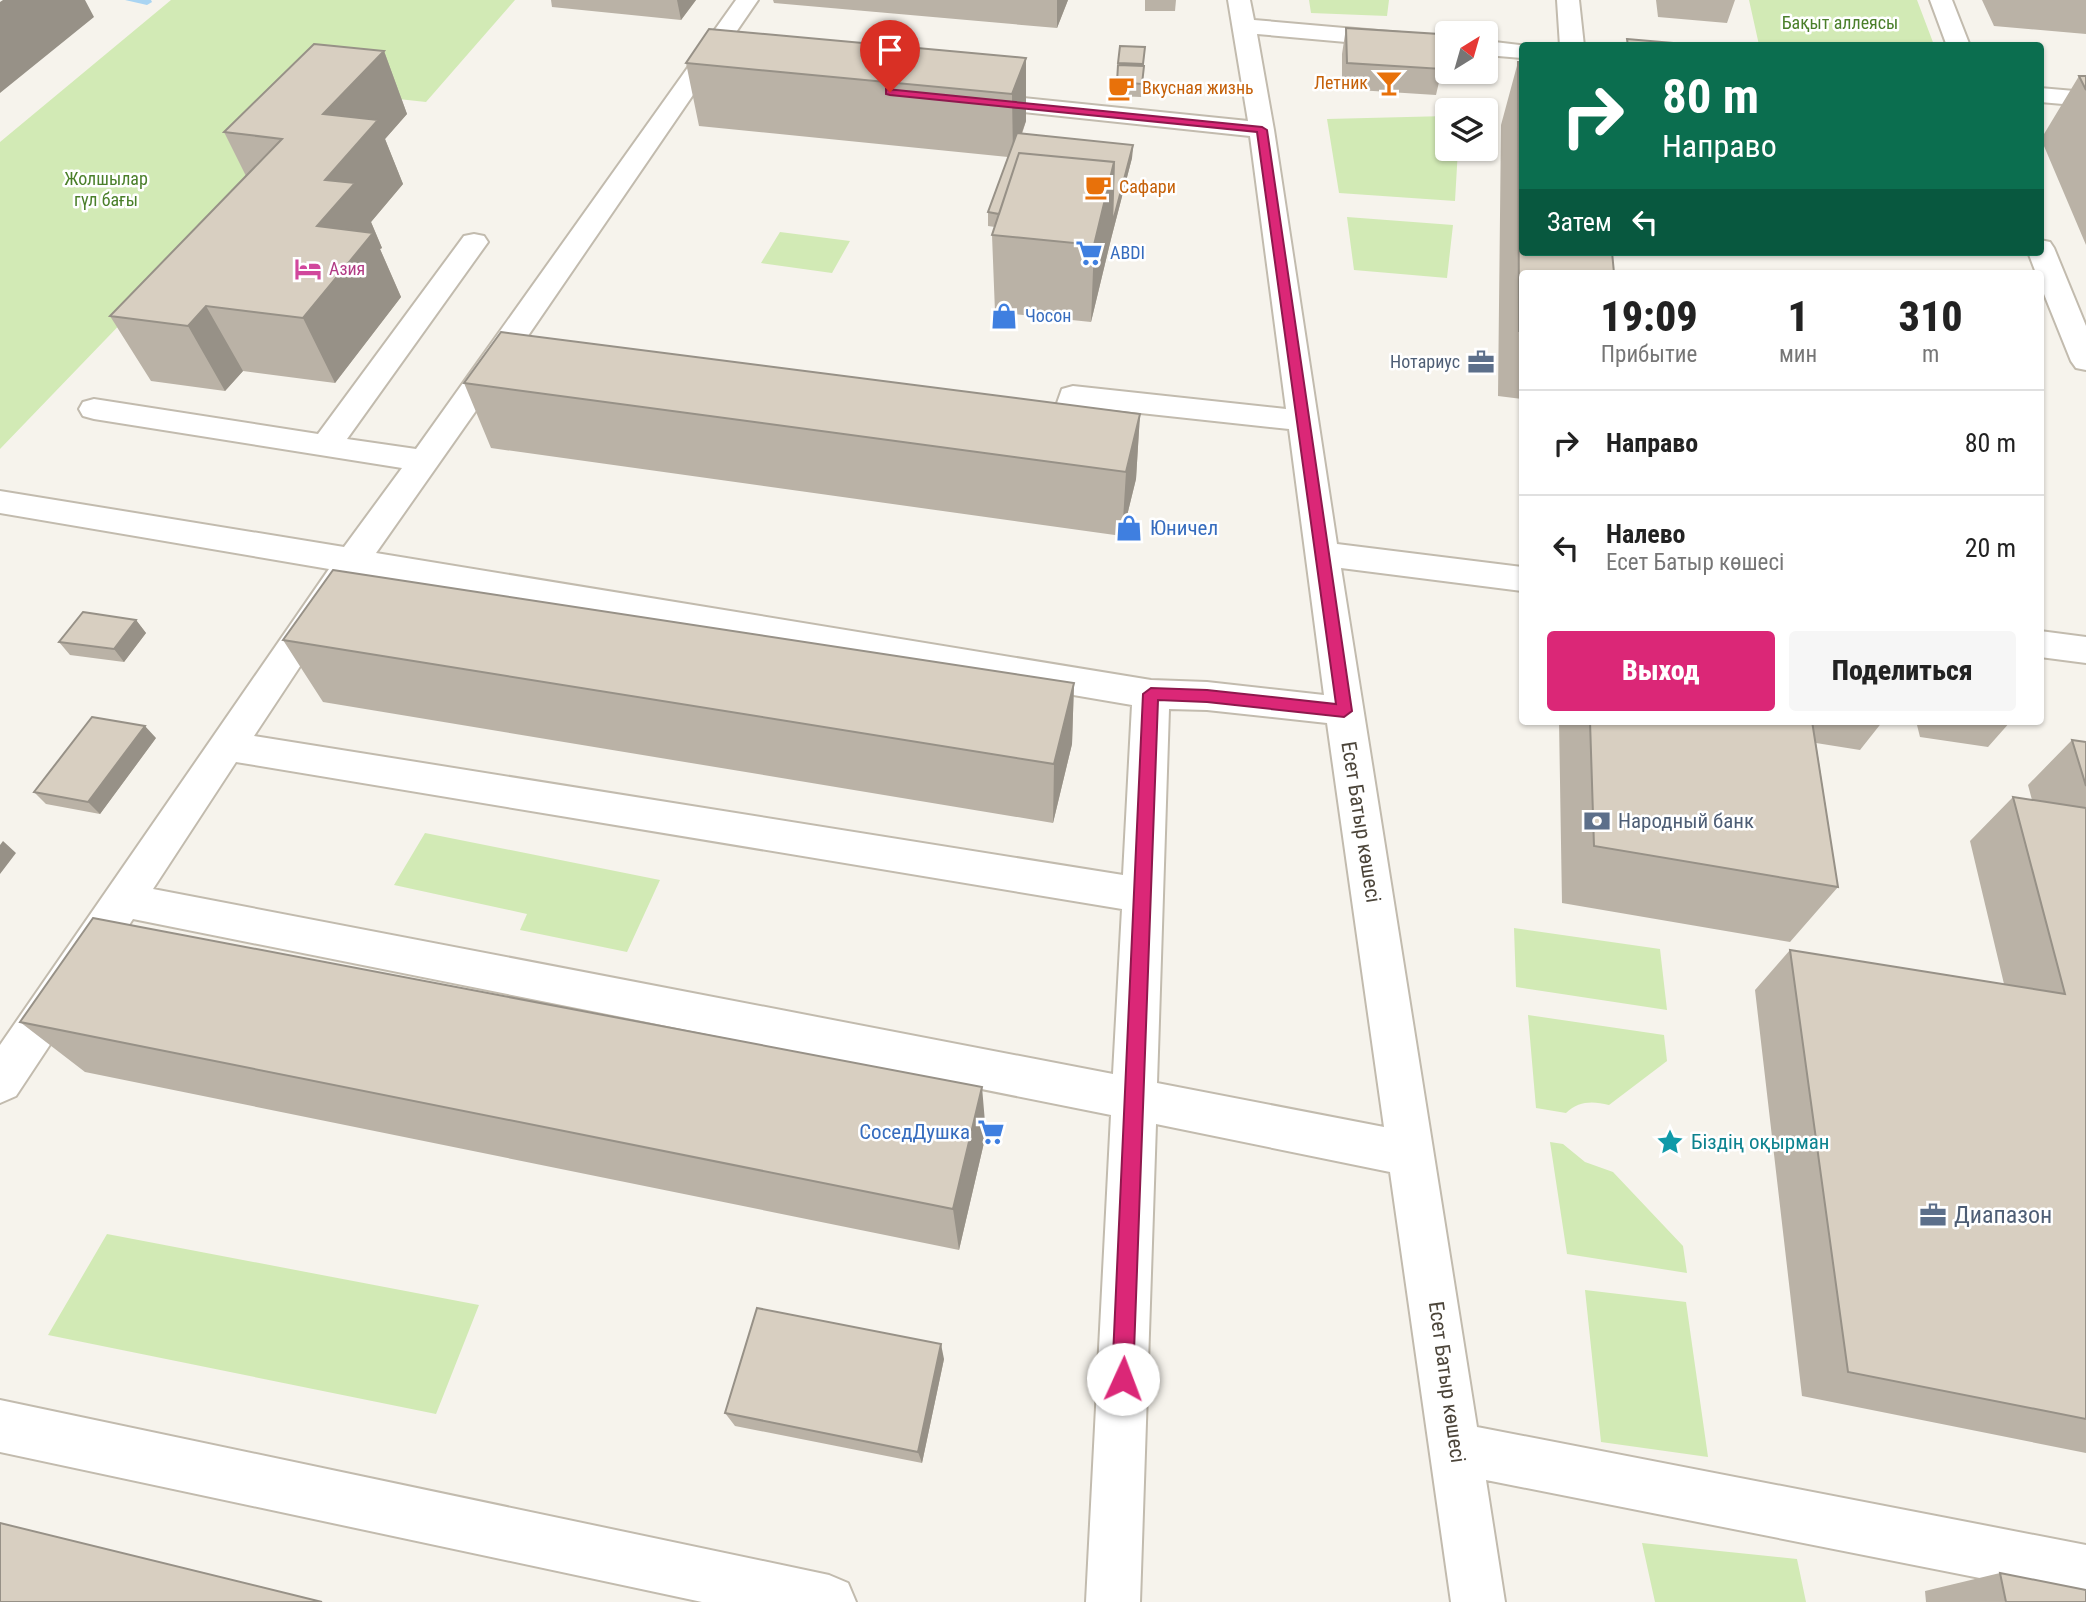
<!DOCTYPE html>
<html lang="ru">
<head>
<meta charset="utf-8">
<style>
	:root { --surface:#fff; --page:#f6f6f6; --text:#222; --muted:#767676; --line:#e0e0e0; --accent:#db2777 }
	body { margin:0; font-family:"Roboto Condensed",sans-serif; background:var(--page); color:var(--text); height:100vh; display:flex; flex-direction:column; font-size:26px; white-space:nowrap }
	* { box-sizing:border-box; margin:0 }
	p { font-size:23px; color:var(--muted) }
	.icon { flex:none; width:38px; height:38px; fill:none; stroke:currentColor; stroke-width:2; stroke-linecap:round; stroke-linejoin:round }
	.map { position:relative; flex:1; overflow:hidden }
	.sheet { position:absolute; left:1519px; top:270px; width:525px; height:455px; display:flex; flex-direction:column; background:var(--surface); border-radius:7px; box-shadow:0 2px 5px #0004 }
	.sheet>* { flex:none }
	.banner { position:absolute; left:1519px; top:42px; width:525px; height:214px; border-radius:7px; box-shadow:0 2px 5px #0004; background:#0b6e4f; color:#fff; overflow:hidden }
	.needle { width:46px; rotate:37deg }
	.controls { position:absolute; left:1435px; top:21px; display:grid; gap:14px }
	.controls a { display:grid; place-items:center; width:63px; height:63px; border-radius:7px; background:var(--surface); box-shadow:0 2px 5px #0004; font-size:35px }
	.pin { position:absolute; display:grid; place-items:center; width:60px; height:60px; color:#fff; margin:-72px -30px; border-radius:50% 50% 50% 0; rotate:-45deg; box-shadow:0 0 7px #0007 }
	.pin .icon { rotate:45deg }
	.me { position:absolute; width:77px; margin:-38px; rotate:2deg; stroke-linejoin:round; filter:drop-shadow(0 0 5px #0008) }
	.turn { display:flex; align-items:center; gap:24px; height:147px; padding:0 28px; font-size:32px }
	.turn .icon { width:91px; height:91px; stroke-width:2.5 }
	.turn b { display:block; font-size:49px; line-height:60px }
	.then { display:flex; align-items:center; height:66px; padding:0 28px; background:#0003; gap:14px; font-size:26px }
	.eta { display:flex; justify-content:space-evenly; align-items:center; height:119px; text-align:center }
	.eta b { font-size:42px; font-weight:800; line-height:49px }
	.primary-button { display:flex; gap:14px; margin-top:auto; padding:14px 28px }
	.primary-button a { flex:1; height:80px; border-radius:7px; background:var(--accent); color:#fff; font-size:28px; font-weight:800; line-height:80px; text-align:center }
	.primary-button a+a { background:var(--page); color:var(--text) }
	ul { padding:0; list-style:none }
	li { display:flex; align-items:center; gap:21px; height:105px; padding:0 28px; border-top:2px solid var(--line) }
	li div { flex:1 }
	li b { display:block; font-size:26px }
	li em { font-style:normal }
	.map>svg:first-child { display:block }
</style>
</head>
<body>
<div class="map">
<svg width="2086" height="1602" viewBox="0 0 2086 1602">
	<rect width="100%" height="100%" fill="#f6f3ec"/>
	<path fill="#d2eab5" d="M171,0H515L426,102L343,93L0,449V142Z
		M1309,0H1389L1387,16L1311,13Z
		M1749,0H1917L1934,45H1759Z
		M1447,116V149H1458L1455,201L1339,193L1327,119Z
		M1347,217L1453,225L1447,278L1354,270Z
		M780,232L850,241L832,273L761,263Z
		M425,833L660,880L627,952L520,930L527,914L394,885Z
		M1514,928L1660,949L1667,1010L1516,987Z
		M1528,1015L1664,1035L1667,1061L1609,1105C1592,1101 1579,1101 1566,1113L1536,1108Z
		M1550,1142L1563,1144L1585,1162L1613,1172L1683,1246L1687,1273L1567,1254Z
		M107,1234L479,1305L436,1414L48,1335Z
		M1585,1290L1686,1302L1708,1457L1601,1442Z
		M1642,1543L1797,1559L1806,1602H1655Z"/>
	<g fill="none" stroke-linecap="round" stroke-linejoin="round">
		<path fill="#a9d4f2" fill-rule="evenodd" d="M125,0H151L152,2L147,5Z"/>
		<g stroke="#c2bbae" stroke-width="4">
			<path id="minor" d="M736,0H758L508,365L376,553L1151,680L1207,682L1324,695L1289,429L1085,407L1073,442C1058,446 1045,443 1031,439L1026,432L1031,425L1050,423L1062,389L1073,386L1286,409L1250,136L975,107L966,105L963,100L966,95L975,93L1248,121L1228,0H1250L1254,20L1447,37V51L1257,34L1274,130L1337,544L1522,567V591L1341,568L1477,1427L2086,1545V1599L1486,1480L1505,1602H1451L1390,1172L1156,1124L1140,1602H1086L1111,1115L133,919L16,1096L0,1103V1045L329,569L0,513V491L344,547L402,468L94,419L83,416L79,409L83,402L94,399L318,434L464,236L474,234L484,236L488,242L347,439L416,449ZM361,574L1132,705L1123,875L254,736ZM1169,709L1207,710L1327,723L1384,1127L1157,1083ZM236,762L1122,909L1113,1074L153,889Z
				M1557,0H1579L1584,46H1560Z
				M1930,0H1952L1970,46H1947Z
				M1486,41L1528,46H1522V58L1486,55Z
				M2040,88L2086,92V106L2040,102Z
				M2040,240L2050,242L2054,248L2086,326V370L2076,368L2071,361L2040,284V273H2036L2028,252H2040Z
				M2040,631L2086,637V663L2040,657Z
				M0,1400L829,1575L848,1583L856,1602H702L0,1452Z"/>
		</g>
		<use href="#minor" fill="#fff" fill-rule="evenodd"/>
	</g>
	<path fill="#bab2a6" d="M551,0H696L681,20L552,7Z
		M773,0H1068L1057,28L774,3Z
		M1145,0H1176L1175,11H1145Z
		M1656,0H1735L1727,23L1658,17Z
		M1982,0H2086V34L1994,26Z
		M1346,28L1442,69L1436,95L1342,89V54Z
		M1120,46L1145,47L1141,97L1116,96Z
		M384,51L407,114L385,139L403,184L371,222L382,248L380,249L401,297L335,383L243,371L225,391L151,381L110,316L246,176L224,132Z
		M1026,58V121L1022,134L1133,145L1132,158L1111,239L1091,322L995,312L992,235L995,227L988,226V212L1008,157L699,126L686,63Z
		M1518,62L1522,273V399L1498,396L1501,125Z
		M2079,76H2086V245L2041,139Z
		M464,383L1140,414L1136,479L1122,536L491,448Z
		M136,620L146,633L124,662L70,655L59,642Z
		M283,640L1074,683L1072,744L1053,823L323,702Z
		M1559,721H1883L1860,750L1816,743L1838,887L1790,942L1562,903Z
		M1916,721H2011L1988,747L1920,737Z
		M156,738L100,814L46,804L34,792Z
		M2072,740L2086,742V1453L1802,1396L1755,990L1790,950L2004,984L1970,841L2013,797L2032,800L2028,785Z
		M20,1022L986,1134L959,1250L85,1072Z
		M944,1359L922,1463L735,1426L725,1413Z
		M2000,1573L2086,1602H1926L1925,1591Z"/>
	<path fill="#979187" d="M3,0H85L94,17L0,93V2Z
		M677,0H696L681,20Z
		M1057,0H1068L1057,28Z
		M384,51L407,114L385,139L403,184L371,222L382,248L380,249L401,297L335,383L303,318L325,180L323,114Z
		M1026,58V121L1013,157L1012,94Z
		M1133,145L1132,158L1111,239L1091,322L1094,245L1114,162Z
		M206,306L243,371L225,391L188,326Z
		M1140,414L1136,479L1122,536L1126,472Z
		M136,620L146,633L124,662L114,649Z
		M1074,683L1072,744L1053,823L1054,764Z
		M145,726L156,738L100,814L88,802Z
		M3,841L16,853L0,874V845Z
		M982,1087L986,1134L959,1250L953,1209Z
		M941,1344L944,1359L922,1463L918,1452Z"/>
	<path fill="#d8cfc1" stroke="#979187" stroke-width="2" d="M1346,28L1439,34L1442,69L1347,63Z
		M709,29L1026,58L1012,94L686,63Z
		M1627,39L1708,46H1628Z
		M314,44L384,51L323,114L378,120L325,180L355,183L317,226L373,233L303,318L206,306L188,326L110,316L282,139L224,132Z
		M1120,46L1145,47L1143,64L1118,63Z
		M1518,62H1522V252H1612L1614,273H1522V331H1519Z
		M1118,65L1144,66L1142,84L1117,82Z
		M2079,76H2086V90Z
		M1017,133L1133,145L1112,225L1114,162L1019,153L999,214L988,212Z
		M1019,153L1114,162L1094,245L992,235Z
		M501,332L1140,414L1126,472L464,383Z
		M333,570L1074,683L1054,764L283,640Z
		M83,612L136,620L114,649L59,642Z
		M92,717L145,726L88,802L34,792Z
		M1590,721H1812L1838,887L1594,846Z
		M2072,740L2086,742V786Z
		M2013,797L2086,808V1419L1848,1372L1790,950L2065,994Z
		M93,918L982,1087L953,1209L20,1022Z
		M757,1308L941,1344L918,1452L725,1413Z
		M0,1523L322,1602H0Z
		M2000,1573L2086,1590V1602H2006Z"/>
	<path fill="#db2777" stroke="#8e194d" stroke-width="2" d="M886,89L1262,127L1267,130L1352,711L1344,717L1207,702L1158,700L1133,1379L1130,1386L1123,1389L1115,1386L1112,1379L1143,694L1151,688L1207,690L1336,704L1257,132L890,95L886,94Z"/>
	<defs>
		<g id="bar-bare" transform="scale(2.1)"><path d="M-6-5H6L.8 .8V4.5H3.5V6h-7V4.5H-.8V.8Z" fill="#e8710a" stroke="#fff" stroke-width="2.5" paint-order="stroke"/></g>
		<g id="cafe-bare" transform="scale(2.1)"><path d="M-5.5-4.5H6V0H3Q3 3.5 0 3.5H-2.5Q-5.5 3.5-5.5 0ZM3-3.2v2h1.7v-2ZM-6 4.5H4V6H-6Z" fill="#e8710a" stroke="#fff" stroke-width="2.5" paint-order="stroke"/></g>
		<g id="supermarket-bare" transform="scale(2.1)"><path d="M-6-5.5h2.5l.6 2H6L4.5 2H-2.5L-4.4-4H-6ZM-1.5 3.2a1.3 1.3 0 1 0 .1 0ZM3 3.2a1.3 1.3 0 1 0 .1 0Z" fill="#3f7fe0" stroke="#fff" stroke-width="2.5" paint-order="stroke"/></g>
		<g id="hotel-bare" transform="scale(2.1)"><path d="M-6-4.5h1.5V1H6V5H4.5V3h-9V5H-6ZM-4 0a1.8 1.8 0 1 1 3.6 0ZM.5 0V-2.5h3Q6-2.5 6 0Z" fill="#d1479c" stroke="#fff" stroke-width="2.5" paint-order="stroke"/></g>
		<g id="shop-bare" transform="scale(2.1)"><path d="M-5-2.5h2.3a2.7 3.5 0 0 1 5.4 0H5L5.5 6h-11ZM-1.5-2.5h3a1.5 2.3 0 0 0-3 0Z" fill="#3f7fe0" stroke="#fff" stroke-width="2.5" paint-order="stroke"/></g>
		<g id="office-bare" transform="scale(2.1)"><path d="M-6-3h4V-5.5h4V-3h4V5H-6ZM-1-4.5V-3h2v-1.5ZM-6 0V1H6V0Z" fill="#5c6f8a" stroke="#fff" stroke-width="2.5" paint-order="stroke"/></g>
		<g id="bank-bare" transform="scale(2.1)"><path d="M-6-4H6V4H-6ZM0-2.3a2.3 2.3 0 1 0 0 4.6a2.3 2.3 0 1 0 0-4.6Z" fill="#5c6f8a" stroke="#fff" stroke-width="2.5" paint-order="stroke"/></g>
		<g id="sight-bare" transform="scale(2.1)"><path d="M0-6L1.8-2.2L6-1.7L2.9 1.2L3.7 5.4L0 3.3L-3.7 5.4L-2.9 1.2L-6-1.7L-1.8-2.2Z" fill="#0f9aa8" stroke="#fff" stroke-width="2.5" paint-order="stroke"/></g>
	</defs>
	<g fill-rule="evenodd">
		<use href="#bar-bare" x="1389" y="83"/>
		<use href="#cafe-bare" x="1121" y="88"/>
		<use href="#cafe-bare" x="1098" y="187"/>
		<use href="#supermarket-bare" x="1089" y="253"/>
		<use href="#hotel-bare" x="308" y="269"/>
		<use href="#shop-bare" x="1004" y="316"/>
		<use href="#office-bare" x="1481" y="362"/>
		<use href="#shop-bare" x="1129" y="528"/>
		<use href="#bank-bare" x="1597" y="821"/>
		<use href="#supermarket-bare" x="991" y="1132"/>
		<use href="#sight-bare" x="1670" y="1142"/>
		<use href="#office-bare" x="1933" y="1215"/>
	</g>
	<g text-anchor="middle" stroke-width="5" stroke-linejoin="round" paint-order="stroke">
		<g font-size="18" fill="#4a7f2a" stroke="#fff">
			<text x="1840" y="29">Бақыт аллеясы</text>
			<text x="106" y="185">Жолшылар<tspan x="106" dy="21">гүл бағы</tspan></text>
		</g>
		<g font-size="18" fill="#c56008" stroke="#fff" text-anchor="start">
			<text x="1368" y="89" text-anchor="end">Летник</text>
			<text x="1142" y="94">Вкусная жизнь</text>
			<text x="1119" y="193">Сафари</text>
		</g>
		<g font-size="18" fill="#366cbe" stroke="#fff" text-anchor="start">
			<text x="1110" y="259">ABDI</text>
			<text x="1025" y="322">Чосон</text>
		</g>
		<g font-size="18" fill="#b23c85" stroke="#fff" text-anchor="start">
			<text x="329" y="275">Азия</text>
		</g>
		<g font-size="18" fill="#4e5e75" stroke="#fff" text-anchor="end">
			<text x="1460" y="368">Нотариус</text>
		</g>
		<g font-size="21" fill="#366cbe" stroke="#fff" text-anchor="start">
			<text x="1150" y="535">Юничел</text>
			<text x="970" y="1139" text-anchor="end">СоседДушка</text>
		</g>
		<g font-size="21" fill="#4e5e75" stroke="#fff" text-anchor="start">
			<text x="1618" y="828">Народный банк</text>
		</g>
		<g font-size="21" fill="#4b4439" stroke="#fff">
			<text transform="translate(1361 822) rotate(81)" y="7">Есет Батыр көшесі</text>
			<text transform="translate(1447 1382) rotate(82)" y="7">Есет Батыр көшесі</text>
		</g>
		<g font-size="21" fill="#0d838f" stroke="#fff" text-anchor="start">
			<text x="1691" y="1149">Біздің оқырман</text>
		</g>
		<g font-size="24" fill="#4e5e75" stroke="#fff" text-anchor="start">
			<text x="1954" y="1223">Диапазон</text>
		</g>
	</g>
</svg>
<div class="controls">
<a><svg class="needle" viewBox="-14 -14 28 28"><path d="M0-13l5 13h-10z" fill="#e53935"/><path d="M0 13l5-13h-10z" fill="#767676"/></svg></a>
<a><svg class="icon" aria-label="layers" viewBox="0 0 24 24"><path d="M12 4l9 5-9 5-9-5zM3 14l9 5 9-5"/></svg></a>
</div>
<div class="pin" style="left:890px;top:92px;background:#d93025"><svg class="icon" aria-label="arrive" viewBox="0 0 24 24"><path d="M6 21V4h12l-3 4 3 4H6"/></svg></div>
<svg class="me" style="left:1123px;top:1379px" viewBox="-20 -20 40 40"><circle r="19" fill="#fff"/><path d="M0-13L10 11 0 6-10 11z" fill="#db2777"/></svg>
<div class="banner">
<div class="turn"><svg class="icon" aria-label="right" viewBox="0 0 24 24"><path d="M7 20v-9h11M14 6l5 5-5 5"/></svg><div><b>80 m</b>Направо</div></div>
<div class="then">Затем<svg class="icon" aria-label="left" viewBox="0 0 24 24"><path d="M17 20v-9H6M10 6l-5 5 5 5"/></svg></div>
</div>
<section class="sheet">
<div class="eta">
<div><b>19:09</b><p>Прибытие</p></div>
<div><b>1</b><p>мин</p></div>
<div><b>310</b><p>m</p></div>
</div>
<ul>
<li><svg class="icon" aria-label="right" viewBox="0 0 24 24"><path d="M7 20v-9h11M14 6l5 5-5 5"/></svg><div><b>Направо</b></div><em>80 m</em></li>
<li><svg class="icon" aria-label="left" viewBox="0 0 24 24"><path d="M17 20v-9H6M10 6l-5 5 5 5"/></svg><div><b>Налево</b><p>Есет Батыр көшесі</p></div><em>20 m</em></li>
</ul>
<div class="primary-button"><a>Выход</a><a>Поделиться</a></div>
</section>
</div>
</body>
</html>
